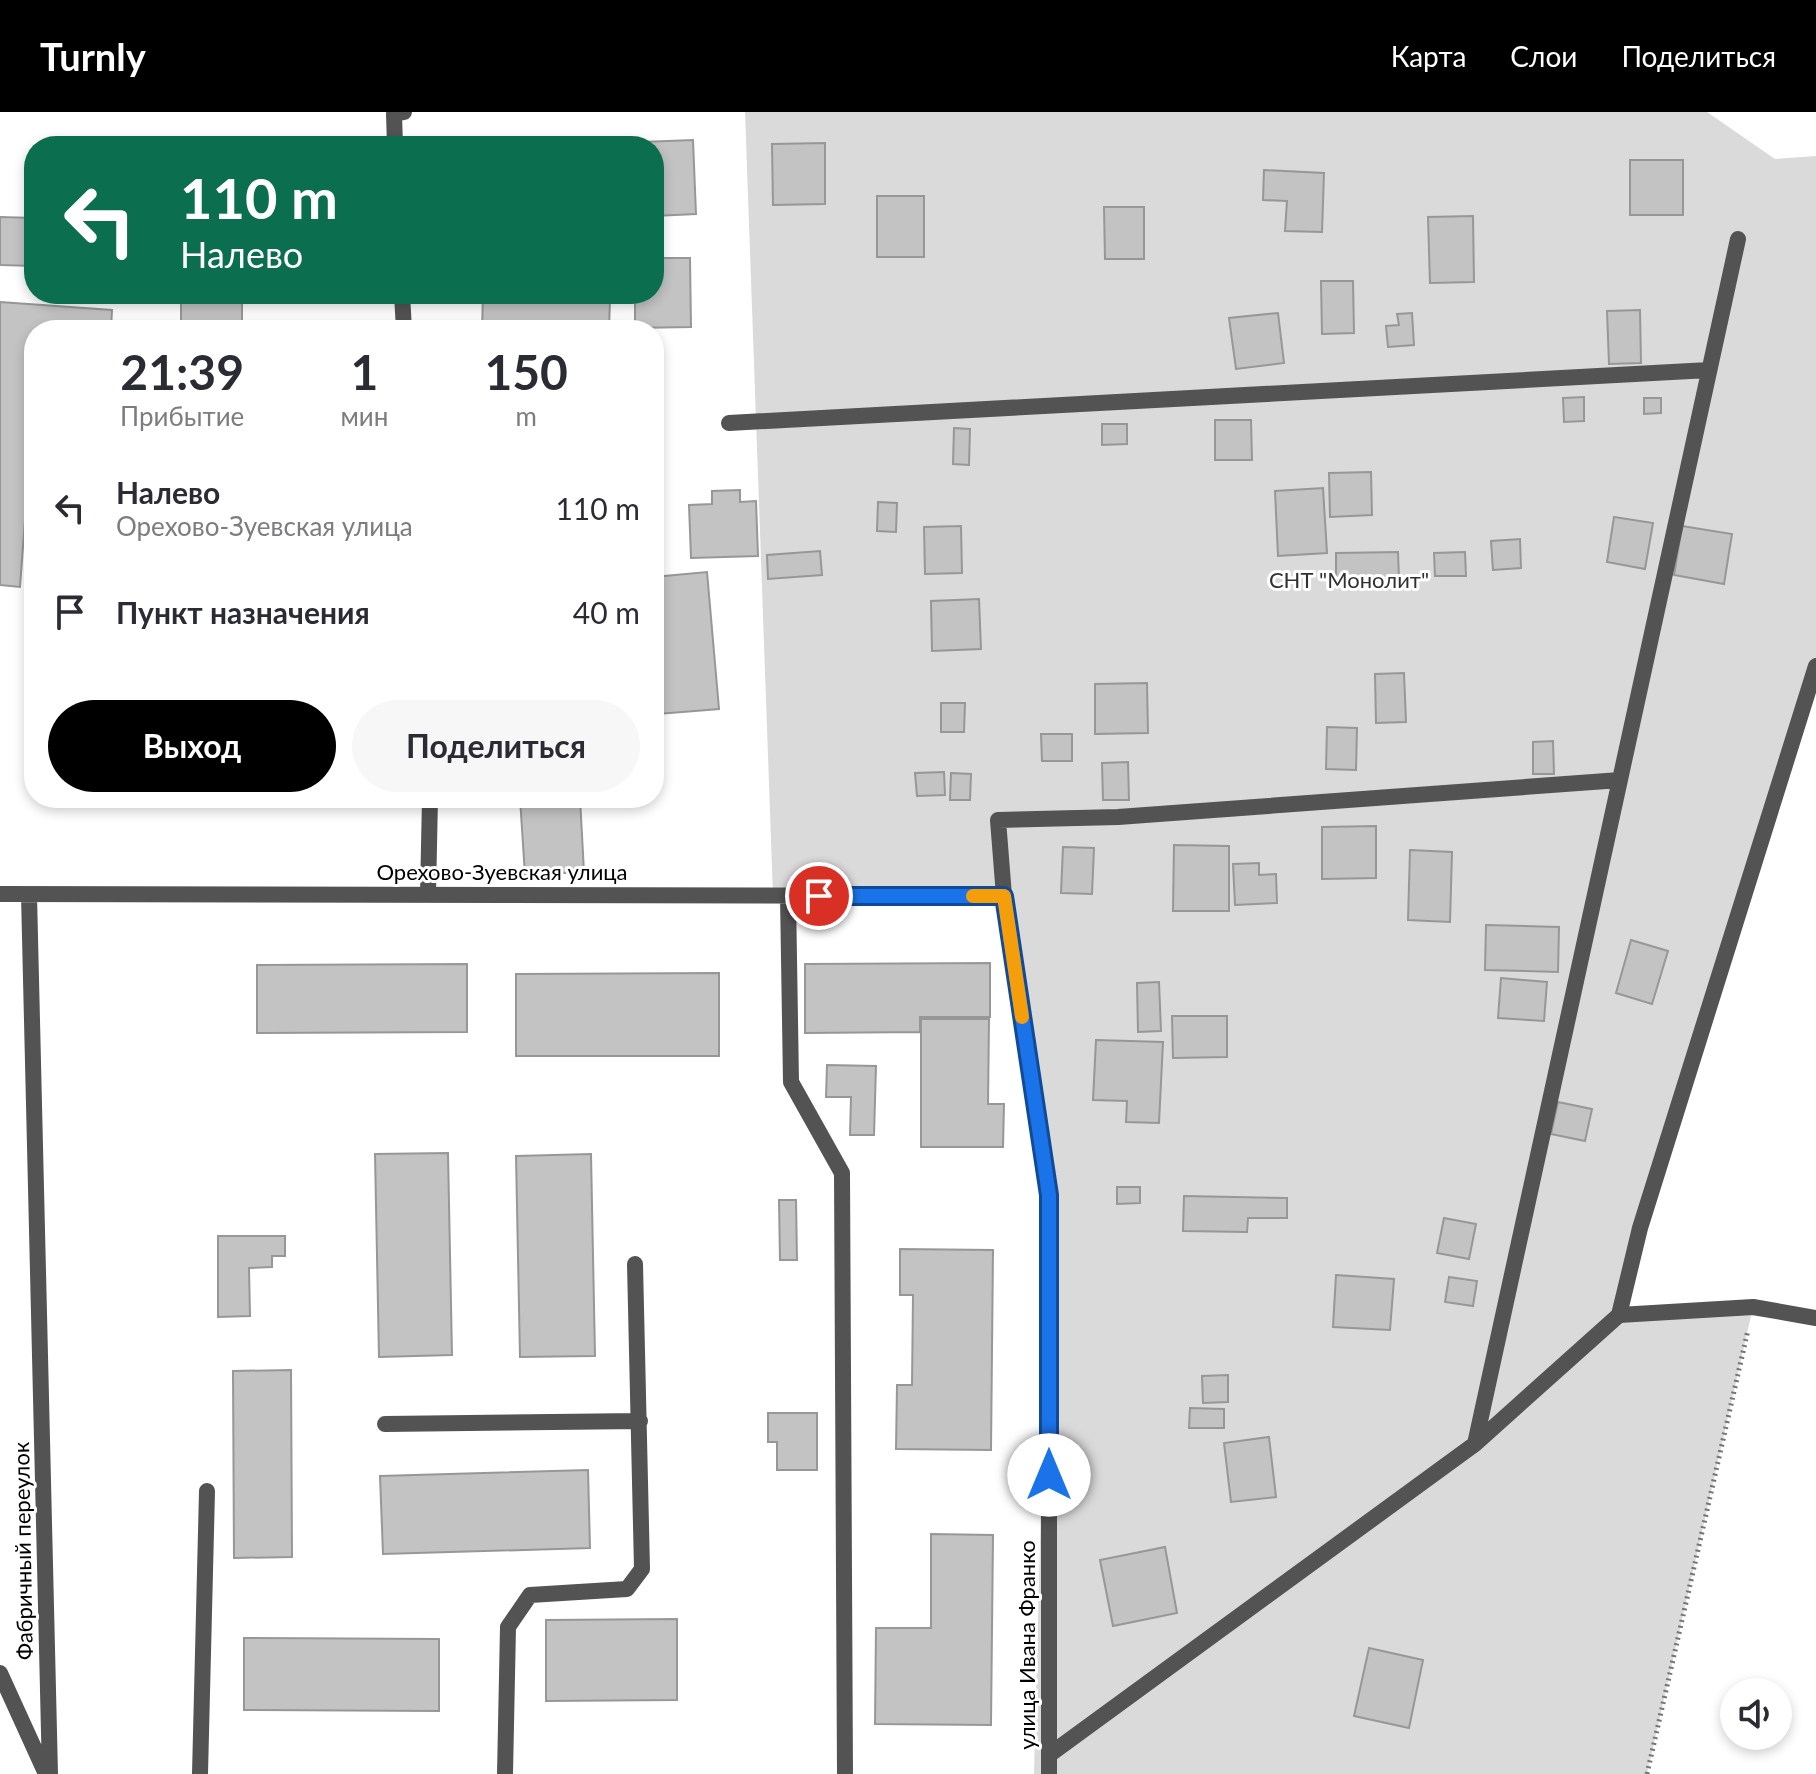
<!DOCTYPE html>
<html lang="ru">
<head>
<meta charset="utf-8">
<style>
	:root { --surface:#fff; --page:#f7f7f7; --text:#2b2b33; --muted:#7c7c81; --accent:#000 }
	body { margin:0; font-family:Lato,sans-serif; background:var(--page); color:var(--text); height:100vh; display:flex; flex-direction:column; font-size:30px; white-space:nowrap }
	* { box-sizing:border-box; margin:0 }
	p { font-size:26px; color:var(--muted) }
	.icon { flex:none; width:44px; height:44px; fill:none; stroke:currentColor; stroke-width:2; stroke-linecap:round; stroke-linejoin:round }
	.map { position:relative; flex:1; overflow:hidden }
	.sheet { position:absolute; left:24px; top:208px; width:640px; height:488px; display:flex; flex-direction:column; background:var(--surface); border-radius:32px; box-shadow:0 4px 12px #0003 }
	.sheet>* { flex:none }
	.top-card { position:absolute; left:24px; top:24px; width:640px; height:168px; border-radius:32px; box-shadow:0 4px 12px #0003; background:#0b6e4f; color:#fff; overflow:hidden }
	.fabs { position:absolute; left:1720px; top:1566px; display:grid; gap:16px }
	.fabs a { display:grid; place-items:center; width:72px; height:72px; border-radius:50%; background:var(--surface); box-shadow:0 4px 12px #0003; font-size:40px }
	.pin { position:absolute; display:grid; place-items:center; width:68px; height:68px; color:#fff; margin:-34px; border:4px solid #fff; border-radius:50%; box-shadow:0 2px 8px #0007 }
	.me { position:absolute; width:88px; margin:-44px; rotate:0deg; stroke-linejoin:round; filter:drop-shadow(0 0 6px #0008) }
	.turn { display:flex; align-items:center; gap:28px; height:168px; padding:0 24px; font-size:36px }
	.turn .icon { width:104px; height:104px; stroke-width:2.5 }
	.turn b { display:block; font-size:56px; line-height:68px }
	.eta { display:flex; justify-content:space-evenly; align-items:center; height:136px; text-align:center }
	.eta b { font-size:48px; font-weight:700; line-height:56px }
	.action { display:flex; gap:16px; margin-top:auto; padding:16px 24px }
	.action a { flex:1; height:92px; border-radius:48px; background:var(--accent); color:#fff; font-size:32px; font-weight:700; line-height:92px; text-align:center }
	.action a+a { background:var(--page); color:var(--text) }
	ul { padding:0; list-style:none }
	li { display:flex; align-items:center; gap:24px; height:104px; padding:0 24px }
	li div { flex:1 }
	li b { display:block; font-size:30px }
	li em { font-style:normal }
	header { display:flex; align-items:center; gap:48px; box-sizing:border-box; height:112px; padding:0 40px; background:var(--accent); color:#fff }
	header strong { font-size:38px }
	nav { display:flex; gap:44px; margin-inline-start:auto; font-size:28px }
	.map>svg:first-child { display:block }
</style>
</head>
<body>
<header>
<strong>Turnly</strong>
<nav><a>Карта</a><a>Слои</a><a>Поделиться</a></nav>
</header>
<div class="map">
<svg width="1816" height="1662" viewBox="0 0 1816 1662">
	<rect width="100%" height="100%" fill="#fff"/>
	<path fill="#dadada" d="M745,0H1707L1775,47L1816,44V562L1619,1203L1753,1195L1647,1662H1034L1049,1083L1004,784H773Z"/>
	<path fill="#c3c3c3" stroke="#979797" stroke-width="2" d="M693,28L696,102L654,104V34H643L642,30Z
		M825,31V92L773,93L772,32Z
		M1630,48H1683V103H1630Z
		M1264,58L1324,61L1322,120L1285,119L1287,89L1263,88Z
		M877,84H924V145H877Z
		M1104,95H1144V147H1105Z
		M1473,104L1474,170L1430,171L1428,105Z
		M0,105L34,106V154L0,153Z
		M654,146H690L691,215L635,216V182H654Z
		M1321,169H1353L1354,221L1322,222Z
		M181,182H242V218H181Z
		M483,182L610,187L609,218H482Z
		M0,190L112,198L111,218H34V286L20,475L0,473Z
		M1640,198L1641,251L1609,252L1607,199Z
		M1278,201L1284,251L1236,257L1229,206Z
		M1412,201L1414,233L1388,235L1386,214L1399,213L1397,202Z
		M1584,285V309L1564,310L1563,286Z
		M1644,286H1661V301L1644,302Z
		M1215,308H1251L1252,348H1215Z
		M1102,312H1127V332L1102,333Z
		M954,316L970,317L969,353L953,352Z
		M1371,360L1372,403L1330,405L1329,361Z
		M1323,376L1327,441L1278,444L1275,379Z
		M740,378V390L756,389L758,444L691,446L689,393L712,392V379Z
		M878,390L897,391L896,420L877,419Z
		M1614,405L1653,411L1645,457L1607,450Z
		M961,414L962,461L925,462L924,415Z
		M1682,414L1732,422L1724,472L1674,463Z
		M1520,427L1521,456L1493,458L1491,429Z
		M820,439L822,463L768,467L767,443Z
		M1398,440L1399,467L1336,468V441Z
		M1465,440L1466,464H1435L1434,441Z
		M707,460L719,597L658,602L654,556V465Z
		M979,487L981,537L932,539L931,489Z
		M1404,561L1406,610L1376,611L1375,562Z
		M1147,571L1148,621L1095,622V572Z
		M941,591H965L964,620H941Z
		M1327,615L1357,616L1356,658L1326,657Z
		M1041,622H1072V649H1042Z
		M1553,629L1554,662H1533V630Z
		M1128,650L1129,688H1103L1102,651Z
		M944,660L945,683L917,684L915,661Z
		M951,661L971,662L970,688H950Z
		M520,686H580L584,760L525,763Z
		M1376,714V766L1322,767V715Z
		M1174,733L1229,734V799H1173Z
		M1063,735L1094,736L1092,782L1061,781Z
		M1410,738L1452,740L1450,810L1408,808Z
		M1259,751V763L1276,762L1277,791L1235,793L1233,752Z
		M1486,813L1559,815L1558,860L1485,858Z
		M1631,828L1668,839L1652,892L1616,881Z
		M990,851V905H920V920L805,921V852Z
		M467,852V920L257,921V853Z
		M719,861V944H516V862Z
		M1501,866L1547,870L1544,909L1498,906Z
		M1159,870L1161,919L1138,920L1137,871Z
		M1172,904H1227V945L1173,946Z
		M921,907H989L988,992H1004L1003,1035H921Z
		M1096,928L1163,930L1159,1011L1126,1010L1127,989L1093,988Z
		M827,953L876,954L874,1023H850L851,985H826Z
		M1558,990L1592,997L1585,1029L1551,1022Z
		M448,1041L452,1243L379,1245L375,1042Z
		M591,1042L595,1244L520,1245L516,1044Z
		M1117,1075H1140V1091L1117,1092Z
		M1184,1084L1287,1086V1106H1248L1247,1120L1183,1119Z
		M779,1088H796L797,1148H780Z
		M1444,1106L1476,1112L1469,1147L1437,1141Z
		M218,1124H285V1144H272V1155L249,1156L250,1204L218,1205Z
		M900,1137L993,1138L991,1338L896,1337L897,1273H912L913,1183H900Z
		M1336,1163L1394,1167L1390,1218L1333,1215Z
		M1449,1165L1477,1169L1473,1194L1445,1190Z
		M291,1258L292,1445L234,1446L233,1259Z
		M1228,1263V1290L1203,1291L1202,1264Z
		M1190,1296L1224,1297V1316H1189Z
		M768,1301H817V1358H777V1330H768Z
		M1269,1325L1276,1385L1231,1390L1224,1331Z
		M588,1358L590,1436L383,1442L380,1364Z
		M931,1422L993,1423L991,1613L875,1612L876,1516H931Z
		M1165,1435L1177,1501L1113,1514L1100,1448Z
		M677,1507V1588L546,1589V1508Z
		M244,1526L439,1527V1599L244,1598Z
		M1369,1536L1423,1548L1409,1616L1354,1604Z"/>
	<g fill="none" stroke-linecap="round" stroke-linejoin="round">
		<path stroke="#757575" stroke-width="5" stroke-dasharray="2 4" stroke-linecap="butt" d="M1647,1662L1748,1218"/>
		<path stroke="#535353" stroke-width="16" d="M395,34L394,2L404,0
			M402,182L404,218
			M428,782L430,686
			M1619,1203L1753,1195L1816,1206"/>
		<path stroke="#535353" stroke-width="16" d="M729,311L1709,258
			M0,782L1004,784
			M29,783L50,1662
			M788,784L791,970L842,1061L845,1662
			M385,1312L640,1309
			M1475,1332L1738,127
			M0,1561L46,1662
			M1049,1643L1475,1332L1619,1203L1640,1116L1816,554
			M200,1662L207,1379
			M505,1662L508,1515L530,1483L627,1477L642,1457L635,1152
			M1049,1662V1083L1004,784L998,708L1118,705L1620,668"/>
	</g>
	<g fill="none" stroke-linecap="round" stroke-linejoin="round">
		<g stroke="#114b97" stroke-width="20">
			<path id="route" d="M819,784H1004L1049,1083V1363"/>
		</g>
		<use href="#route" stroke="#1a73e8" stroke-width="14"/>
		<path stroke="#f59e0b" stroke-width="14" d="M973,784H1004L1022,905"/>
	</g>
	<g text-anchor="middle" stroke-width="6" stroke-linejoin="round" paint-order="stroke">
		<g font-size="22" fill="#313131" stroke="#fff">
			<text x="1349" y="476">СНТ "Монолит"</text>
		</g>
		<g font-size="22" fill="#000" stroke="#fff">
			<text x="502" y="768">Орехово-Зуевская улица</text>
			<text transform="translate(23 1439) rotate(-91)" y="8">Фабричный переулок</text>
			<text transform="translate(1027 1533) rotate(-90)" y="8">улица Ивана Франко</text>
		</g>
	</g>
</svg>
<div class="fabs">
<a><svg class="icon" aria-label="sound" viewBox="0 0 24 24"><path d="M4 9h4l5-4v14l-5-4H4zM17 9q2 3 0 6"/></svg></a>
</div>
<div class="pin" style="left:819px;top:784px;background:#d93025"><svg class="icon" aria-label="arrive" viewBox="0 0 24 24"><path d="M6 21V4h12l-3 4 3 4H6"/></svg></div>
<svg class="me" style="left:1049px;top:1363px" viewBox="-20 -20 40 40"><circle r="19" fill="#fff"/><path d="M0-13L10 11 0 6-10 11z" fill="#1a73e8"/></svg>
<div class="top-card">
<div class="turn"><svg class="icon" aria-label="left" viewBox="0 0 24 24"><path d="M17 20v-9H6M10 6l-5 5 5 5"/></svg><div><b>110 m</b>Налево</div></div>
</div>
<section class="sheet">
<div class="eta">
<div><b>21:39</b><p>Прибытие</p></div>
<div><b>1</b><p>мин</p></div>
<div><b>150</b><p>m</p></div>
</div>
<ul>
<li><svg class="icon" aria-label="left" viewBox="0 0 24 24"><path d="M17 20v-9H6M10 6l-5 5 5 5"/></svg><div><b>Налево</b><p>Орехово-Зуевская улица</p></div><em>110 m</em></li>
<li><svg class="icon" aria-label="arrive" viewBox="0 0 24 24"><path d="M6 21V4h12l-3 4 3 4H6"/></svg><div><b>Пункт назначения</b></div><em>40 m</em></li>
</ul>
<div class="action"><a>Выход</a><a>Поделиться</a></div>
</section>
</div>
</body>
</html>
